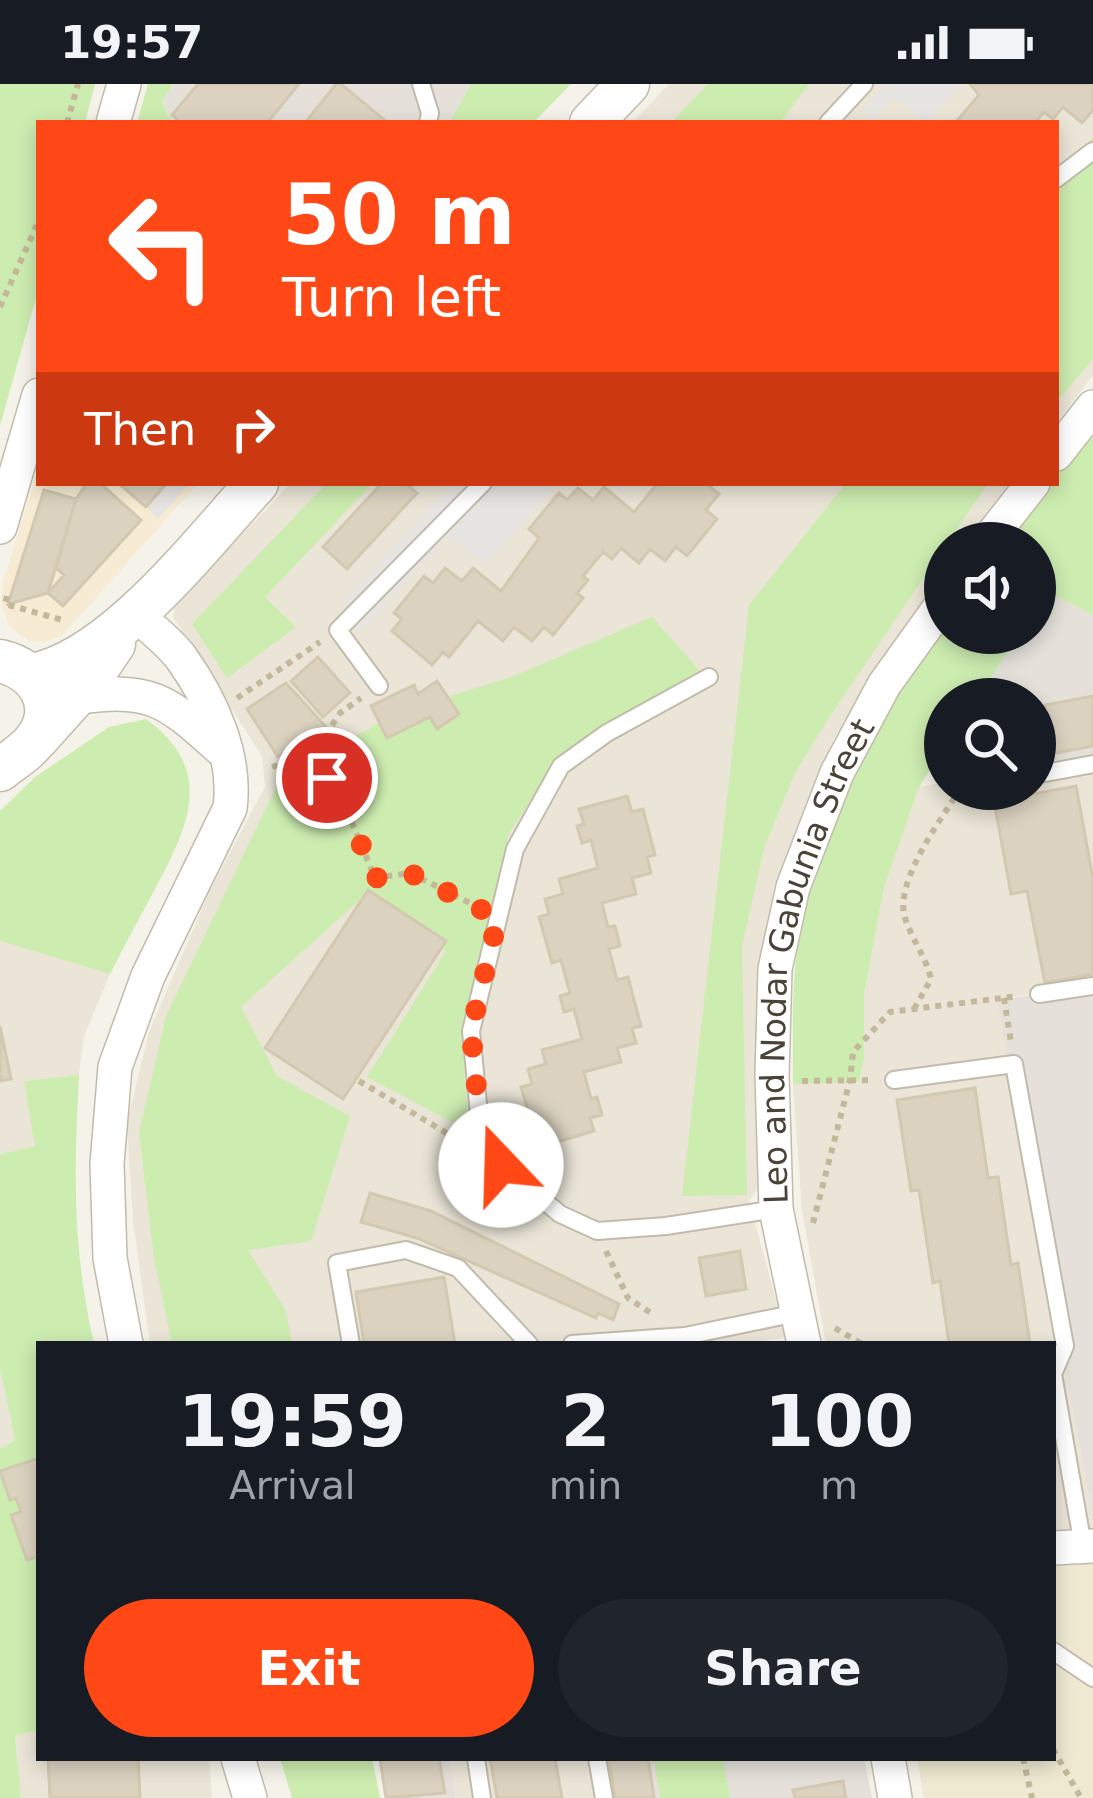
<!DOCTYPE html>
<html lang="en">
<head>
<meta charset="utf-8">
<style>
	:root { --surface:#171b24; --page:#20242c; --text:#f1f3f6; --muted:#9ea1a6; --accent:#ff4816 }
	body { margin:0; font-family:"DejaVu Sans",sans-serif; background:var(--page); color:var(--text); height:100vh; display:flex; flex-direction:column; font-size:45px; white-space:nowrap }
	* { box-sizing:border-box; margin:0 }
	p { font-size:39px; color:var(--muted) }
	.icon { flex:none; width:66px; height:66px; fill:none; stroke:currentColor; stroke-width:2; stroke-linecap:round; stroke-linejoin:round }
	.map { position:relative; flex:1; overflow:hidden }
	.drawer { position:absolute; left:36px; top:1257px; width:1020px; height:420px; display:flex; flex-direction:column; background:var(--surface); border-radius:0px; box-shadow:0 6px 18px #0003 }
	.drawer>* { flex:none }
	.top-card { position:absolute; left:36px; top:36px; width:1023px; height:366px; border-radius:0px; box-shadow:0 6px 18px #0003; background:#ff4816; color:#fff; overflow:hidden }
	.fabs { position:absolute; left:924px; top:438px; display:grid; gap:24px }
	.fabs a { display:grid; place-items:center; width:132px; height:132px; border-radius:50%; background:var(--surface); box-shadow:0 6px 18px #0003; font-size:60px }
	.pin { position:absolute; display:grid; place-items:center; width:102px; height:102px; color:#fff; margin:-51px; border:6px solid #fff; border-radius:50%; box-shadow:0 3px 12px #0007 }
	.me { position:absolute; width:132px; margin:-66px; rotate:339deg; stroke-linejoin:round; filter:drop-shadow(0 0 9px #0008) }
	.turn { display:flex; align-items:center; gap:42px; height:252px; padding:0 48px; font-size:54px }
	.turn .icon { width:156px; height:156px; stroke-width:2.5 }
	.turn b { display:block; font-size:84px; line-height:102px }
	.then { display:flex; align-items:center; height:114px; padding:0 48px; background:#0003; gap:24px; font-size:45px }
	.eta { display:flex; justify-content:space-evenly; align-items:center; height:204px; text-align:center }
	.eta b { font-size:72px; font-weight:700; line-height:84px }
	.action { display:flex; gap:24px; margin-top:auto; padding:24px 48px }
	.action a { flex:1; height:138px; border-radius:72px; background:var(--accent); color:#fff; font-size:48px; font-weight:700; line-height:138px; text-align:center }
	.action a+a { background:var(--page); color:var(--text) }
	.status { display:flex; justify-content:space-between; align-items:center; height:84px; padding:0 60px; background:var(--surface); direction:ltr }
	.status svg { height:33px; fill:currentColor }
	.map>svg:first-child { display:block }
</style>
</head>
<body>
<div class="status"><b>19:57</b><svg viewBox="0 0 49 12"><path d="M0 12V9h3v3zM5 12V6h3v6zM10 12V3h3v9zM15 12V0h3v12zM26 1h20v11H26zM47 4h2v5h-2z"/></svg></div>
<div class="map">
<svg width="1093" height="1714" viewBox="0 0 1093 1714">
	<rect width="100%" height="100%" fill="#f5f2e9"/>
	<path fill="#eae5d7" d="M669,0H1093V291L1056,340V39H632Z
		M291,399H1010L964,459H945V486L833,656L774,802L764,886L758,1104L749,1117L786,1253L743,1260H150L133,1137L127,1038L149,948L212,802L265,703L262,672L173,533L175,521Z
		M1093,672V902L998,915L1093,1434V1461L1053,1464V1260H826L802,1126L793,1000L859,998L864,975V911L884,802L919,703L945,698V705H1035V682Z
		M0,857L110,890L84,952L79,991L25,997L35,1062L0,1070Z
		M0,1284L15,1356L0,1365Z
		M39,1646V1674H209L212,1714H21L15,1652Z
		M450,1674H608L614,1714H456Z"/>
	<path fill="#f8ebd3" d="M39,382V399H198L61,553L43,558L29,557L10,543L1,520L3,498Z"/>
	<path fill="#e5e1da" d="M173,0H471L449,39H172L162,16Z
		M1047,508L1093,531V672L1035,682V615H977L1020,549H1035V526Z
		M1093,902V1434L997,916Z
		M378,1674H450L456,1714H386Z
		M608,1674H864L872,1714H614Z"/>
	<path fill="#efe9d2" d="M1093,1480V1714H924L917,1674H1053V1482Z"/>
	<path fill="#cdecb0" d="M0,0H95L85,39H39V203L0,342Z
		M148,0H173L162,17L172,39H137Z
		M471,0H571L533,39H449Z
		M708,0H809L780,39H671Z
		M1093,54V275L1056,319V96Z
		M1093,342V531L1047,508L1035,526V459H1000L1048,399H1056V389Z
		M327,399H373L265,513L296,543L227,594L192,540Z
		M846,399H988L830,632L795,689L764,764L742,863L747,1111L682,1112L749,521Z
		M652,533L699,586L558,676L509,749L461,945L469,1047L367,993L446,867L371,806L241,923L277,992L350,1032L311,1157L248,1166L286,1227L292,1260H172L154,1174L139,1049L166,932L279,697L394,630L514,592Z
		M945,539V549H1020L977,615H945V663L919,703L884,803L864,911V975L859,998L793,1000C793,967 792,933 794,899C802,764 871,647 945,539Z
		M146,635C217,687 188,743 154,807C139,835 124,862 110,890L0,857V727L35,693L109,643Z
		M79,991C74,1090 72,1162 94,1260H39V1646L15,1652L21,1714H0V1365L15,1356L0,1284V1070L35,1062L24,997Z
		M280,1674H372L380,1714H292Z
		M654,1674H723L730,1714H660Z"/>
	<path fill="#e7e5e1" d="M885,0H961L927,38L894,14L872,36L864,25Z
		M167,399H190L158,435L146,423Z
		M462,399H557L487,480L447,453L359,549L343,518L440,413Z"/>
	<path fill="#dbd2c0" stroke="#d3c8b0" stroke-width="3" d="M198,0H299L267,39H182L172,31Z
		M336,0H341L388,39H305Z
		M970,0H1093V26L1082,39L1063,23L1053,35L1044,28L1035,39H955L979,11Z
		M87,399H100L141,436L63,522L48,509L64,491L56,484L76,415Z
		M118,399H167L146,423Z
		M382,399H406L417,409L347,485L323,463Z
		M658,399H714L710,403L719,410L706,426L717,435L687,472L676,463L665,477L650,465L639,479L621,464L612,475L603,468L583,492L588,496L577,509L583,514L553,551L544,543L532,557L514,543L503,557L478,537L449,573L443,568L432,581L392,547L402,535L394,529L424,492L433,499L445,484L462,497L473,484L501,507L539,454L529,445L559,409L567,416L578,404L593,416L604,403L634,428Z
		M44,406L76,415L48,509L8,520Z
		M318,573L350,609L323,633L291,597Z
		M437,597L459,630L437,645L430,633L387,654L371,622L414,601L418,610Z
		M286,599L326,643L278,673L247,625Z
		M1093,612V662L1035,673V623Z
		M1076,702L1093,795V890L1045,899L1027,807L1011,810L994,717Z
		M627,712L632,728L643,725L655,771L647,773L651,789L632,794L636,810L602,819L608,843L615,842L620,862L609,865L617,896L628,893L641,942L632,944L636,959L617,964L621,978L584,988L591,1015L597,1013L602,1031L590,1034L594,1047L547,1061L543,1046L534,1048L521,1003L532,1000L528,985L546,980L542,966L582,955L574,925L564,928L560,912L570,909L561,876L552,879L539,833L549,830L545,815L563,810L559,795L598,784L591,756L582,759L577,742L584,740L579,725Z
		M368,806L446,857L343,1015L265,964Z
		M0,942L11,995L0,997Z
		M975,1004L988,1094L998,1093L1011,1181L1018,1179L1030,1260H949L940,1197L933,1199L919,1106L911,1107L897,1016Z
		M370,1109L431,1127L619,1220L613,1236L598,1229L596,1234L417,1154L361,1138Z
		M740,1167L746,1205L706,1212L699,1174Z
		M444,1193L455,1260H364L356,1208Z
		M39,1374V1472L27,1476L11,1431L21,1428L16,1414L10,1416L0,1387Z
		M48,1674H138L140,1714H50Z
		M380,1674H439L445,1709L386,1714Z
		M490,1674H555L562,1714H497Z
		M609,1674H648L654,1714H615Z
		M843,1697L846,1714H795L793,1706Z"/>
	<g fill="none" stroke-linecap="round" stroke-linejoin="round">
		<g stroke="#c2bbab" stroke-width="20">
			<path id="service" d="M421,0L430,29L428,39
				M828,39L864,0
				M1056,95L1093,67
				M709,593L607,649L561,682L515,765L471,947L479,1030L501,1081L560,1130L597,1147L666,1142L776,1125
				M379,602L338,546L483,399
				M1035,691L1093,680
				M1039,910L1093,902
				M894,996L1014,980L1065,1262L1053,1290L1083,1462
				M351,1260L337,1179L406,1166L458,1184L529,1260
				M572,1260L685,1252L797,1229
				M1053,1567L1093,1594
				M476,1674L482,1714
				M597,1674L604,1714"/>
		</g>
		<g stroke="#c2bbab" stroke-width="36">
			<g id="minor">
				<path d="M113,39L124,0"/>
				<path d="M1056,370L1093,323"/>
				<path d="M0,443L39,311"/>
				<path d="M986,459L1033,399"/>
				<path d="M74,614C154,602 167,617 225,669"/>
				<path d="M126,1260L110,1174L107,1080L115,983L148,892L230,724C237,673 212,617 182,575C170,558 150,544 135,529"/>
				<path id="s1" d="M804,1260L776,1125L772,991L775,885L793,803L837,689L884,601L945,516"/>
				<path d="M1053,1464L1093,1462"/>
				<path d="M238,1674L250,1714"/>
				<path d="M888,1674L895,1714"/>
			</g>
		</g>
		<g stroke="#c2bbab" stroke-width="45">
			<path id="tertiary" d="M591,39L628,0
				M0,577C37,585 61,621 36,655C28,667 11,677 0,686
				M32,591C113,576 202,459 257,399
				M36,656L89,597L114,560"/>
		</g>
		<path stroke="#c4b89b" stroke-width="6" stroke-dasharray="6 6" stroke-linecap="butt" d="M67,39L78,0
			M0,223L39,136
			M7,512L5,520L66,537
			M237,614L320,558
			M312,671L340,629L361,614
			M272,683L312,671L343,717L375,794L410,789L476,822
			M1004,914L1011,958
			M914,925L931,895C926,873 912,856 905,834C894,798 940,737 959,707L968,705
			M359,997L465,1060
			M802,997L871,996
			M813,1139L850,996L853,968L890,928L1018,912
			M606,1167L628,1214L654,1231
			M835,1244L862,1260
			M1053,1665L1081,1714
			M1023,1674L1032,1714"/>
		<use href="#service" stroke="#fff" stroke-width="16"/>
		<use href="#minor" stroke="#fff" stroke-width="33"/>
		<use href="#tertiary" stroke="#fff" stroke-width="42"/>
	</g>
	<g fill="none" stroke-linecap="round" stroke-linejoin="round">
		<path stroke="#ff4816" stroke-width="21" stroke-dasharray="0 37.8" d="M327,694L343,717L375,794L410,789L498,834L471,946L479,1030L501,1081"/>
	</g>
	<g text-anchor="middle" stroke-width="9" stroke-linejoin="round" paint-order="stroke">
		<g font-size="33" fill="#4a4337" stroke="#fff">
			<text dy="12" stroke="none"><textPath href="#s1" startOffset="393">Leo and Nodar Gabunia Street</textPath></text>
		</g>
	</g>
</svg>
<div class="fabs">
<a><svg class="icon" aria-label="sound" viewBox="0 0 24 24"><path d="M4 9h4l5-4v14l-5-4H4zM17 9q2 3 0 6"/></svg></a>
<a><svg class="icon" aria-label="search" viewBox="0 0 24 24"><circle cx="10" cy="10" r="6"/><path d="M15 15l6 6"/></svg></a>
</div>
<div class="pin" style="left:327px;top:694px;background:#d93025"><svg class="icon" aria-label="arrive" viewBox="0 0 24 24"><path d="M6 21V4h12l-3 4 3 4H6"/></svg></div>
<svg class="me" style="left:501px;top:1081px" viewBox="-20 -20 40 40"><circle r="19" fill="#fff"/><path d="M0-13L10 11 0 6-10 11z" fill="#ff4816"/></svg>
<div class="top-card">
<div class="turn"><svg class="icon" aria-label="left" viewBox="0 0 24 24"><path d="M17 20v-9H6M10 6l-5 5 5 5"/></svg><div><b>50 m</b>Turn left</div></div>
<div class="then">Then<svg class="icon" aria-label="right" viewBox="0 0 24 24"><path d="M7 20v-9h11M14 6l5 5-5 5"/></svg></div>
</div>
<section class="drawer">
<div class="eta">
<div><b>19:59</b><p>Arrival</p></div>
<div><b>2</b><p>min</p></div>
<div><b>100</b><p>m</p></div>
</div>
<div class="action"><a>Exit</a><a>Share</a></div>
</section>
</div>
</body>
</html>
